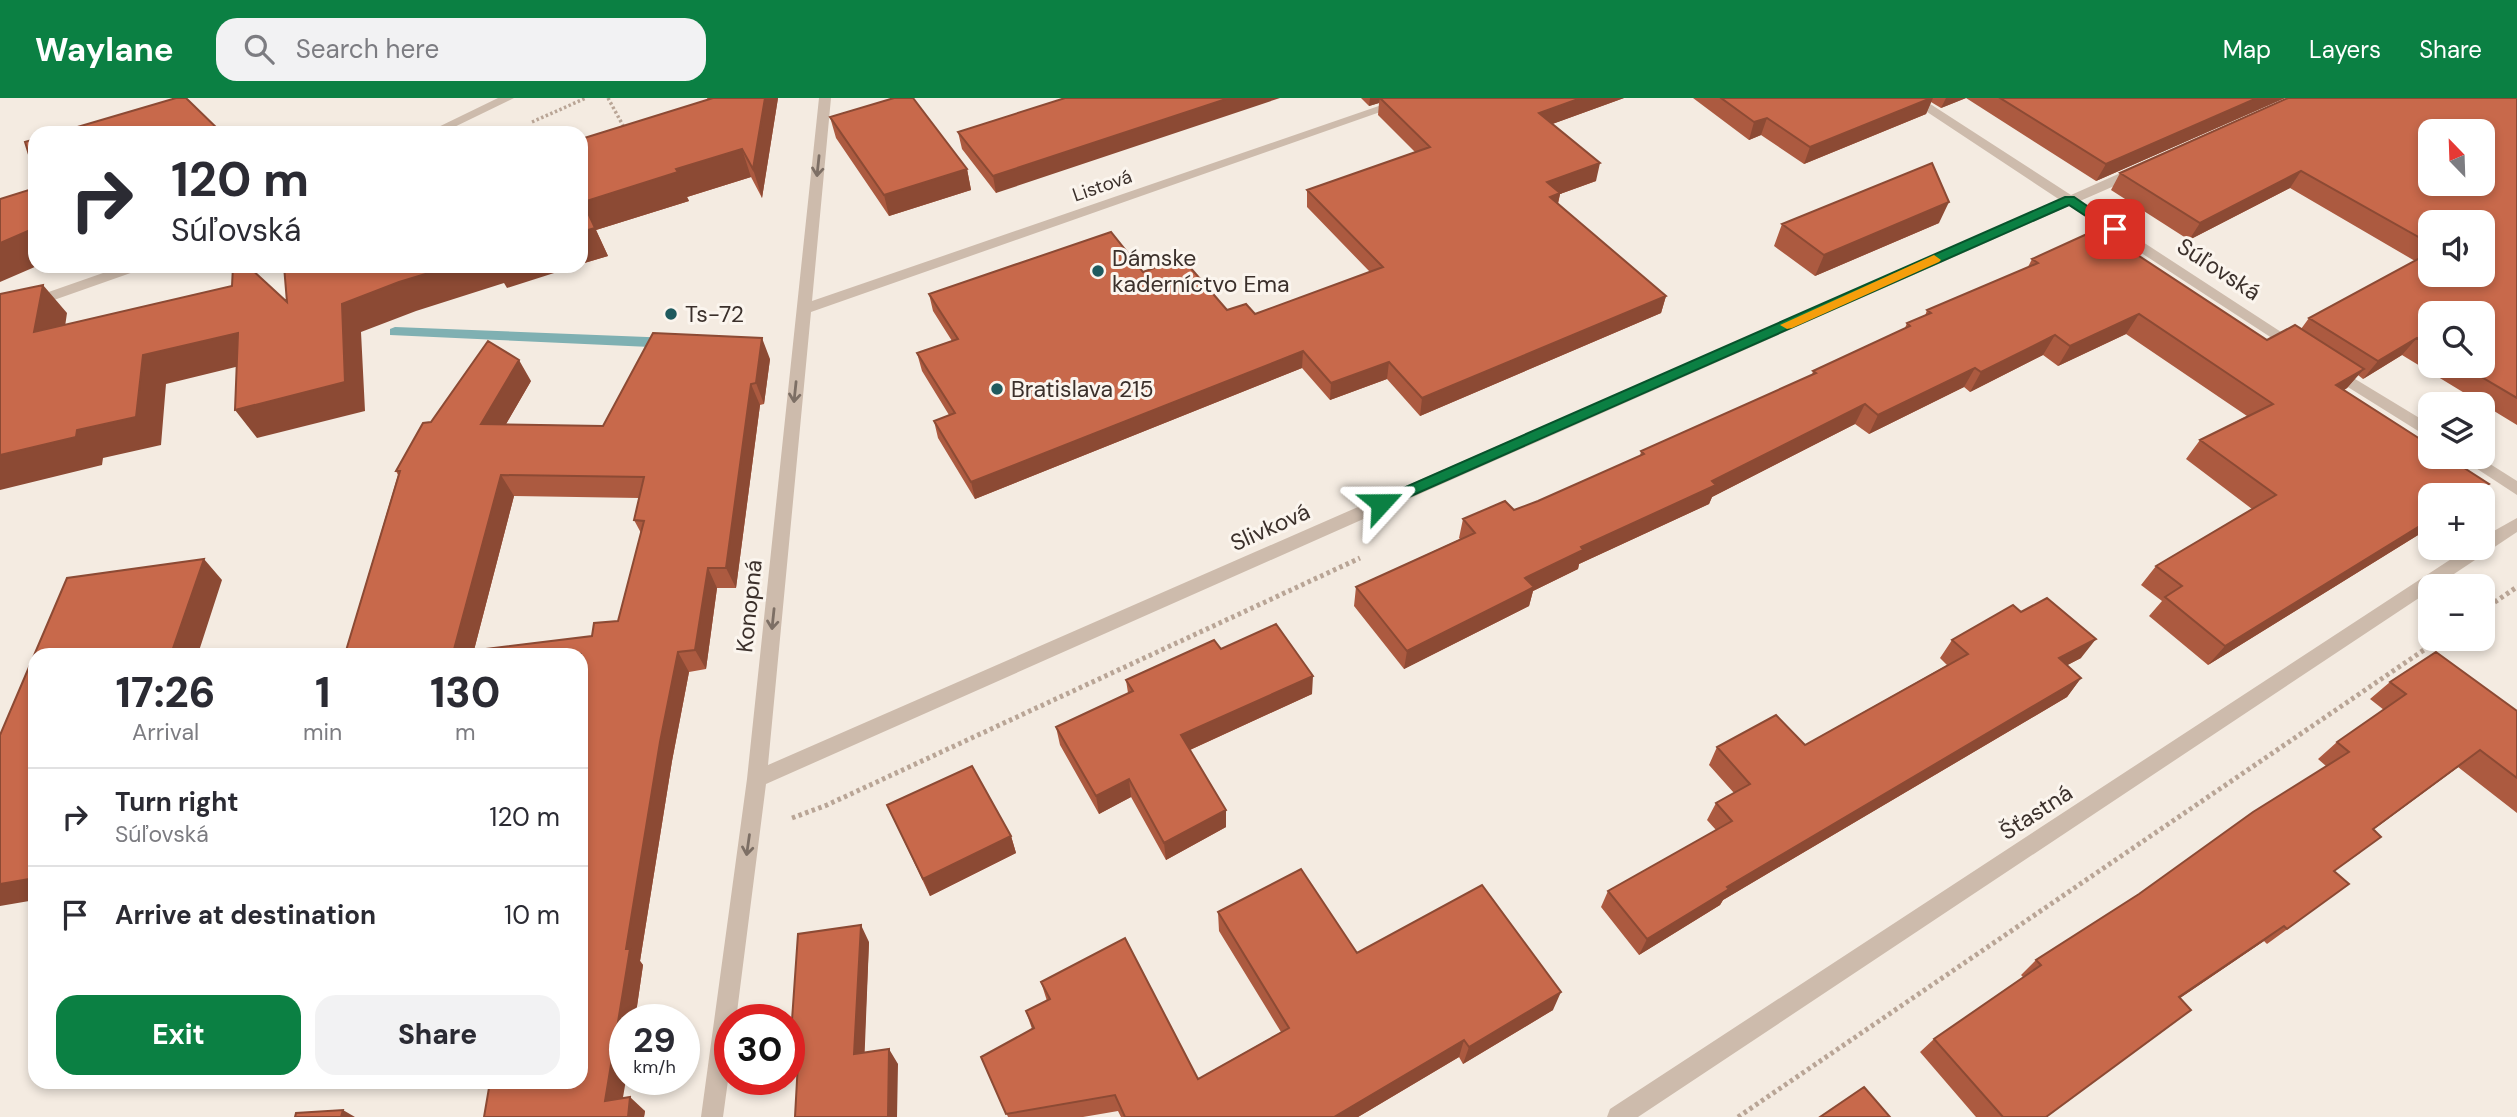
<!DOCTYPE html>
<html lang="en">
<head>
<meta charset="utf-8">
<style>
	:root { --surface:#fff; --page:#f2f2f3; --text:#2b2b33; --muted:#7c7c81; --line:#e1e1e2; --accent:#0b8043 }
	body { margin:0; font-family:"DM Sans",sans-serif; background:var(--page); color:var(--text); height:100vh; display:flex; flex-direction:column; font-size:26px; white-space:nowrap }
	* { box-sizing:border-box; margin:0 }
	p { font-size:23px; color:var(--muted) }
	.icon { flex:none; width:38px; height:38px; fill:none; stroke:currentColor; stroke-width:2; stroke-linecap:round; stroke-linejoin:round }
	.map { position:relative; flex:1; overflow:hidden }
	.drawer { position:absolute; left:28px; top:550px; width:560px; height:441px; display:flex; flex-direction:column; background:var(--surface); border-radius:21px; box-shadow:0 4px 10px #0003 }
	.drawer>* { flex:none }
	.guide { position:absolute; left:28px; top:28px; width:560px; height:147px; border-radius:21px; box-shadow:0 4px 10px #0003; background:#fff; color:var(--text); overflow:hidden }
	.needle { width:46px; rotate:337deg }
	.controls { position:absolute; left:2418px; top:21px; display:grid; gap:14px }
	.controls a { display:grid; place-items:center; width:77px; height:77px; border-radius:14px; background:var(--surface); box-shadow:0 4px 10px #0003; font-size:35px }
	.speed { position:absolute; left:609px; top:906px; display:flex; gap:14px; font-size:35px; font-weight:700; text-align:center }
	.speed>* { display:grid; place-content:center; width:91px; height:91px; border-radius:50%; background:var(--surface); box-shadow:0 4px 10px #0003; line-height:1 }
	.speed small { font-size:18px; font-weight:400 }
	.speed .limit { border:10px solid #d22; background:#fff; color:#111 }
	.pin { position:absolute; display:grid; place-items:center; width:60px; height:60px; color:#fff; margin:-30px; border-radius:14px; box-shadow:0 4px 10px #0006 }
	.me { position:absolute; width:77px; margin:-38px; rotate:66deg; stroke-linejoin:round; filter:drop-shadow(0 0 5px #0008) }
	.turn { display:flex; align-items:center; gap:24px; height:147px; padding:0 28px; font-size:32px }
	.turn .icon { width:91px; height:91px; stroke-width:2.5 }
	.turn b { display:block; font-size:49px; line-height:60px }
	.eta { display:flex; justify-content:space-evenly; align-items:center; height:119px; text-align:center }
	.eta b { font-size:42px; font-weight:800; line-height:49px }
	.cta { display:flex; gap:14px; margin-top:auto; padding:14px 28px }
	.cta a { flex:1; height:80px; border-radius:21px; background:var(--accent); color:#fff; font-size:28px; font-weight:800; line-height:80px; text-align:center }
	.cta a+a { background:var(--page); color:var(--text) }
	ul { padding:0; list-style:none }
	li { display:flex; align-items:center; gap:21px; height:98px; padding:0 28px; border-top:2px solid var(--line) }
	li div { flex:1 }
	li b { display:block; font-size:26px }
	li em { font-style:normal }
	header { display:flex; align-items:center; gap:42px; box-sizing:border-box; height:98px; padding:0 35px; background:var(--accent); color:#fff }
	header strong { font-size:33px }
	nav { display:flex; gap:38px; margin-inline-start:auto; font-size:24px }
	.search { width:490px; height:63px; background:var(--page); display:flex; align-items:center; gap:18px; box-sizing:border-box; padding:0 24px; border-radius:21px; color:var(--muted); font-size:26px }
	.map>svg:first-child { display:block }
</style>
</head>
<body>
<header>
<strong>Waylane</strong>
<div class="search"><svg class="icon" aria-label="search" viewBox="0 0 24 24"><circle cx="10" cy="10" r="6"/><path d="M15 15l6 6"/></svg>Search here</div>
<nav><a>Map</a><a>Layers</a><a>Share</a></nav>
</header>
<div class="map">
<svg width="2517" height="1019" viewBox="0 0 2517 1019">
	<rect width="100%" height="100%" fill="#f4ebe1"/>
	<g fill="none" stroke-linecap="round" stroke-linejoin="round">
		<path fill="#7fb0b2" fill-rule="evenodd" d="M395,229L672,240L679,245L672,250L390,237V231Z"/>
		<path stroke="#b9a596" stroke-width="3.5" stroke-dasharray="2.5 2.5" stroke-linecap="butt" d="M608,0L626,33
			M532,24L586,0"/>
		<path stroke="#b9a596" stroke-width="5" stroke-dasharray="3.5 3.5" stroke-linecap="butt" d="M2483,512L2517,489
			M792,720L827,707L1360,460
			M1738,1019L2440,541"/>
		<path fill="#cdbbac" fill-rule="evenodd" d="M498,0H514L442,35H426Z
			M819,0H831L812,203L1402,0H1420L811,214L768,667L2060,102L1906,0H1921L2071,97L2134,69H2144V75L2080,103L2304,249L2297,254L2292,253L2069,108L766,686L736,922H730V968L723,1019H701L747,681Z
			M123,168H144L142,171L0,221V211Z
			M2332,267L2431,327V341L2327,276L2324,272L2327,268Z
			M2459,359H2479L2517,383V397Z
			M2517,420V434L2436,488H2431V492L1638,1019H1607L1610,1011L2468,450H2483V439Z"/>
	</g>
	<path fill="#ac5a40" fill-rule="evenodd" d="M707,0H778L762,100L751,79L687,99L689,103L596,132L608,158L581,166V41L708,2Z
		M1065,0L996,95L962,51L958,34Z
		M1361,0H1624L1552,26L1596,83L1560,96L1558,106L1666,198L1661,215L1420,318L1387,281L1330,302L1302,270L975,401L938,340L934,323L949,317L922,273L917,255L952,243L933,213L929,196L1143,174L1227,212L1255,216L1370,174L1307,109V92L1415,54L1378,17L1379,5L1369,8Z
		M1693,0H2285L2096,83L1966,0L1941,10L1931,4L1926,16L1804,66L1761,37L1749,42Z
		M2517,0V327L2402,257L2363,281L2358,277L2347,290L2344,292L2489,386L2477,397H2431V429L2208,567L2149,518L2162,503L2141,487L2156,468L2252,411L2186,361L2200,342L2247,318L2126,236L2058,268L2043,257L1970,294L1964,289L1869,336L1855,326L1712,399L1709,406L1579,466L1578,471L1533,493L1529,508L1404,571L1354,508L1356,489L1460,441L1459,440L1463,421L1514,412L1538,403L1640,358L1641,353L1812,277L1813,273L1905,230L1907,225L1925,218L1927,212L2028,169L2032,161L2267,242L2301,231L2309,220L2415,163L2290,90L2189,142L2111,92L2120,75ZM2431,124L2483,177H2431ZM2431,215L2483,268H2431Z
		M830,19L967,71L971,92L889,118L836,40Z
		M1939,125L1815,178L1774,148L1782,126Z
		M770,261L764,306L760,307L736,490H717L706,571L689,574L672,663L640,863L643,867L635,922H625L623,1000L645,1013L644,1019H484L581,984V556H345L398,377L396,373L431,324L531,283L506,326L603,328ZM514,398L639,400L634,422L641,435L618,523L592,538L474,552Z
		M1952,542L2081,560L2067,567L2081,580L2067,599L1723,802L1720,807L1639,857L1601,809L1608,793L1716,732L1707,722L1716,705L1734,695L1709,667L1717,649L1805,647L1947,567L1940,560Z
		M1221,551L1312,596L1190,652L1226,712V729L1166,762L1131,699L1099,716L1060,647L1056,629L1128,595L1126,582Z
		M2390,584L2517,613V715L2458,669L2373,732L2360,755L2334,773L2349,786L2267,846L2264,843L2180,900L2046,1019H1976L1920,954L1934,941L2023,879L2021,877L2036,862L2139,796L2326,668L2318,661L2337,644L2384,612L2370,601Z
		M887,707L1011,738L1016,755L930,798Z
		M1218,814L1357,855L1553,912L1463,966L1459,959L1358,1019H1121L1118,1013L1083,1019H1008L981,959L1032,931L1026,913L1047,903L1041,884L1198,981L1281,934L1219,833Z
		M869,844L864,954L898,966L797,976L789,965Z"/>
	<path fill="#8c4a34" d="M765,0H778L762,100L753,71Z
		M1229,0H1280L996,95L993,78Z
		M1370,0H1394H1380L1379,5L1369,8Z
		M1581,0H1624L1536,32L1539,15Z
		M1931,0H1933L1926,16L1804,66L1810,49Z
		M1946,0H1966L1941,10Z
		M2257,0H2285L2096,83L2106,66Z
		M1767,20L1761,37L1749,42L1754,24Z
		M742,51L751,79L687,99L689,103L596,132L608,158L581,166V134L583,104L676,71Z
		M1600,65L1596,83L1560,96L1556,113L1546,116L1547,84Z
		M967,71L971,92L889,118L884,97Z
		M2301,73L2290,90L2189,142L2200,125Z
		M1949,104L1939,125L1815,178L1824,157Z
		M35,130V168H37L0,184V145Z
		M452,168H576L507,190L504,185L416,213L361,234L365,313L257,340L235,312L342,206L399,184Z
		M43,187L67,215L60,263L34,234Z
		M1666,198L1661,215L1420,318L1422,300Z
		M2139,216L2126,236L2058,268L2070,248Z
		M238,235L260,263L166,286L161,347L103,360L102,367L0,392V357L143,257Z
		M2055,237L2043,257L1970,294L1981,274Z
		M762,240L770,261L764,306L756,285Z
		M2417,240L2402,257L2363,281L2378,263Z
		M1303,253L1302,270L975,401L971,384Z
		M519,262L531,283L494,347L481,326Z
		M1389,264L1387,281L1330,302L1331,285Z
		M1975,270L1964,289L1869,336L1878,317Z
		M2364,271L2347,290L2320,307L2336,287Z
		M751,286L760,307L736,490L726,470Z
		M1865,306L1855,326L1712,399L1709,406L1579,466L1578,471L1533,493L1529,508L1404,571L1407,553L1525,480L1581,449Z
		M501,377L514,398L473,556L453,555Z
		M2489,386L2477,397H2470Z
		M2431,421V429L2208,567L2225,548Z
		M204,461L222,482L198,556H171Z
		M708,470L717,490L706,571L695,552Z
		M2096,541L2081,560L2045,579L2059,560Z
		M678,554L689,574L672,663L640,863L643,867L635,922H625V982H626L620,1016L605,1003L626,851L660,644Z
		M1313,578L1312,596L1183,655L1181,637Z
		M2081,580L2067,599L1723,802L1720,807L1639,857L1647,841L1727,789Z
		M2480,652L2458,669L2352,747L2373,731Z
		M1129,681L1131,699L1099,716L1096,698Z
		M1226,712V729L1166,762L1164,745Z
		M1011,738L1016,755L930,798L923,781Z
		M35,780V802L0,808V786Z
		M861,827L869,844L864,971L854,956Z
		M2284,828L2264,843L2161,913L2179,899Z
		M1561,894L1553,912L1463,966L1469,949Z
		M1464,942L1459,959L1358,1019H1334Z
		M889,951L898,966L897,1019H888Z
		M630,999L645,1013L644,1019H628Z
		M343,1012L355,1019H341Z"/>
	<path fill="#c8694b" stroke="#8c4a34" stroke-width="2" fill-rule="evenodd" d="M176,0H186L222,35H57Z
		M713,0H765L753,71L742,51L676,71L678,74L583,104L595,130L581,134V41Z
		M894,0H913L967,71L884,97L830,19Z
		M1065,0H1229L993,78L958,34Z
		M1380,0H1581L1539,15L1600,65L1547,84L1560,95L1550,99L1666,198L1422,300L1389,264L1331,285L1303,253L971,384L934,323L955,315L917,255L958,241L929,196L1111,134L1143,174L1182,160L1227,212L1246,206L1255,216L1383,169L1307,92L1430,49Z
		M1721,0H1931L1810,49L1767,20L1754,24Z
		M2000,0H2257L2106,66Z
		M2288,0H2517V300L2463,268H2483V215H2431V248L2417,240L2378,263L2309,220L2431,154V177H2483V124H2431V146L2301,73L2200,125L2120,75ZM2431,33H2483V86H2431Z
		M35,41V76L25,44Z
		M1932,65L1949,104L1824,157L1782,126Z
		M35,90V130L0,145V101Z
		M2098,131L2267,242L2295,227L2364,271L2336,287L2431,348V359H2447L2489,386L2470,397H2431V421L2225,548L2165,499L2182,488L2156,468L2276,397L2200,342L2273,306L2139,216L2070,248L2055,237L1981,274L1975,270L1878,317L1865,306L1712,383L1716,387L1581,449L1583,452L1525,480L1534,489L1407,553L1356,489L1475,435L1463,421L1505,403L1514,412L1538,403L1644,356L1641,353L1816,275L1813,273L1910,228L1907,225L1931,215L1927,212L2038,165L2032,161Z
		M233,168H248L287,204L284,168H452L399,184L342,206L345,284L235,312L238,235L143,257L136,319L77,332L76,339L0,357V196L43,187L34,234L232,188Z
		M653,235L762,240L756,285L751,286L726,470H708L695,552L678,554L660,644L626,851H630L605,1003L630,999L628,1019H484L490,984H581V556H345L400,373H396L423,325L431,324L488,243L519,262L481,326L603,328ZM501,377L644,379L634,422L644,423L618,523L594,525L592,538L453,555Z
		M204,461L171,556H35V780L0,786V637L67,480Z
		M2047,500L2096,541L2059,560L2081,580L1727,789L1729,791L1647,841L1608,793L1732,723L1716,705L1750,686L1717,649L1776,617L1805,647L1968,556L1952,542L2013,507L2021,514Z
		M1276,526L1313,578L1181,637L1226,712L1164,745L1129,681L1096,698L1056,629L1133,593L1126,582L1214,542L1221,551Z
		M2436,554L2517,613V680L2480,652L2373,731L2381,739L2334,773L2349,786L2287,831L2284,828L2179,899L2191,912L2046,1019H2003L1934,941L2041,867L2036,862L2139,796L2253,714L2349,654L2337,644L2406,596L2390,584Z
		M972,668L1011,738L923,781L887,707Z
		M1301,771L1357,855L1482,787L1561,894L1469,949L1464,942L1334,1019H1125L1115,997L1006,1016L981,959L1034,930L1026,913L1050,901L1041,884L1125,840L1198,981L1289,930L1218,814Z
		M861,827L854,956L889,951L888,1019H795L798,964L789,965L798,836Z
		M1864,989L1890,1019H1820Z
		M343,1012L341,1019H295L296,1015Z"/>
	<defs><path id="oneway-shaft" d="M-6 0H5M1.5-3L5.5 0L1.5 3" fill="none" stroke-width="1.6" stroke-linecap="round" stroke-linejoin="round" transform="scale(1.75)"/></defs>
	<g stroke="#7d6f65">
		<use href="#oneway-shaft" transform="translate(818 68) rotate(96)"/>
		<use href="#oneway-shaft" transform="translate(795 294) rotate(96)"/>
		<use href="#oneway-shaft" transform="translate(773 521) rotate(96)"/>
		<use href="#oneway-shaft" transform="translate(748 747) rotate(98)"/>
	</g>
	<path fill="#0b8043" stroke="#07532c" stroke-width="2" d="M2065,99H2074L2121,131L2110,134L2069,107L1386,409L1381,411L1374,405L1376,402Z"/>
	<path fill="#f59e0b" d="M1934,157L1941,162L1939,164L1792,230L1787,231L1780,227Z"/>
	<g fill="#1f5a5e" stroke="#fbf5ee" stroke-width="2.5">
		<circle cx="1098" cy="173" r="7"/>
		<circle cx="671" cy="216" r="7"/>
		<circle cx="997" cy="291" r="7"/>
	</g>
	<g text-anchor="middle" stroke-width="6" stroke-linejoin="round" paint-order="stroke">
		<g font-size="19" fill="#3b302b" stroke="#fbf5ee">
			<text transform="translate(1102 87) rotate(-19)" y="7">Listová</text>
		</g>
		<g font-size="23" fill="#3b302b" stroke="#fbf5ee" text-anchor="start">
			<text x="1112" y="168">Dámske<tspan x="1112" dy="26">kaderníctvo Ema</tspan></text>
			<text x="685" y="224">Ts-72</text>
			<text x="1011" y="299">Bratislava 215</text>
		</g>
		<g font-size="23" fill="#3b302b" stroke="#fbf5ee">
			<text transform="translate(2219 171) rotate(33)" y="8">Súľovská</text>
			<text transform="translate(1270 429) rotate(-24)" y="8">Slivková</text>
			<text transform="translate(749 508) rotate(-84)" y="8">Konopná</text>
			<text transform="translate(2036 714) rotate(-33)" y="8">Šťastná</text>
		</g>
	</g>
</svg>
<div class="controls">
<a><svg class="needle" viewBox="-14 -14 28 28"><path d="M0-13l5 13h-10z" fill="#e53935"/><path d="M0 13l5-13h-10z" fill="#7c7c81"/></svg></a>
<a><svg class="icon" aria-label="sound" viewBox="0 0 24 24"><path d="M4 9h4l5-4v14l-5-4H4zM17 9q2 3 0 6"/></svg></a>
<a><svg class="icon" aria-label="search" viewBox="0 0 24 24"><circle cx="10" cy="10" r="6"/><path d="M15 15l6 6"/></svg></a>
<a><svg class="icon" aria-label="layers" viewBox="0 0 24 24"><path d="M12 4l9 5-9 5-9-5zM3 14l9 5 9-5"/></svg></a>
<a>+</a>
<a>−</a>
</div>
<div class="speed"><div>29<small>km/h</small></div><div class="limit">30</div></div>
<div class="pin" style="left:2115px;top:131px;background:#d93025"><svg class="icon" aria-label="arrive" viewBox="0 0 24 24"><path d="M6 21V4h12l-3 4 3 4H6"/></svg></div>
<svg class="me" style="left:1381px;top:405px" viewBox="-20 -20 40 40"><path d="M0-17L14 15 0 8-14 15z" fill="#0b8043" stroke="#fff" stroke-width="4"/></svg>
<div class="guide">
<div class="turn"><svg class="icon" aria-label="right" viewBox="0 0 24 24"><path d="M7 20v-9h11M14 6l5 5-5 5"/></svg><div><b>120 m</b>Súľovská</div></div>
</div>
<section class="drawer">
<div class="eta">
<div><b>17:26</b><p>Arrival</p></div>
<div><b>1</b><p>min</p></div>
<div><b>130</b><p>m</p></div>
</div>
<ul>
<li><svg class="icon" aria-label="right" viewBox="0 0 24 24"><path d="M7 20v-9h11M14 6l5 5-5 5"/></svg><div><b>Turn right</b><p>Súľovská</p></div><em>120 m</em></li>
<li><svg class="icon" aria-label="arrive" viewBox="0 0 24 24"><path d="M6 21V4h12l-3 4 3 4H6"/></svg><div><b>Arrive at destination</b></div><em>10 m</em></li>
</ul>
<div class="cta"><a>Exit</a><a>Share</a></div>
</section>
</div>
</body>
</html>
